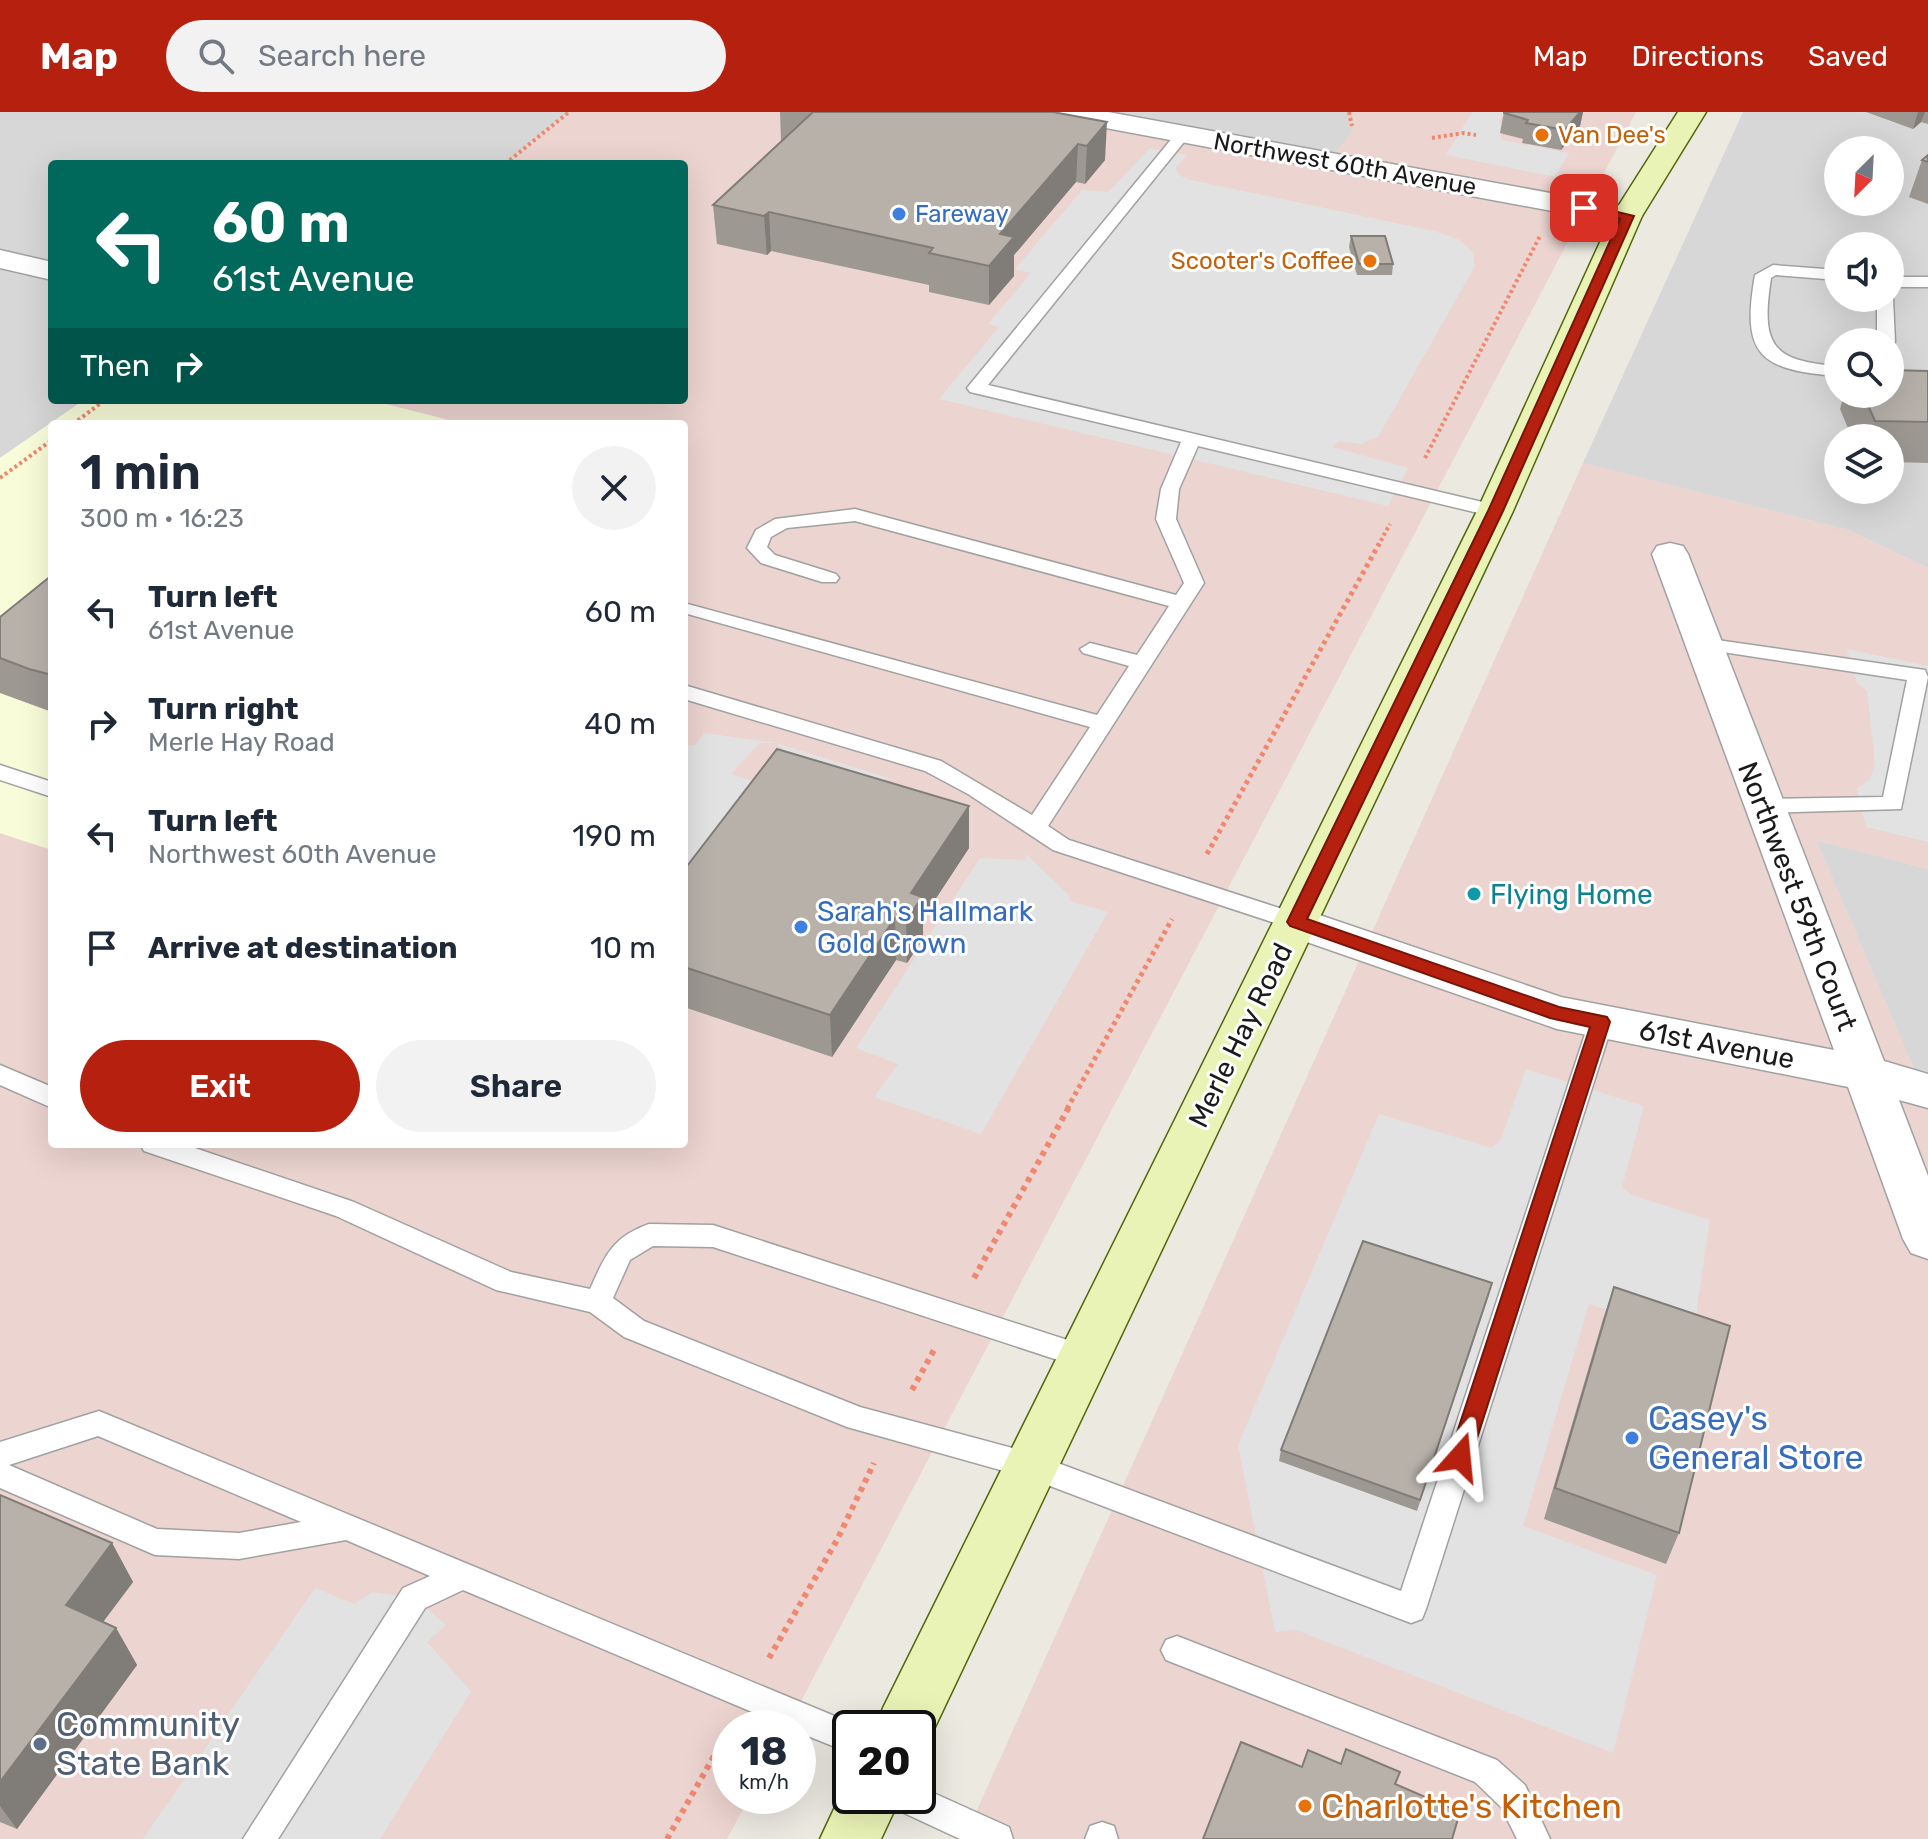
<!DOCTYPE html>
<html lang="en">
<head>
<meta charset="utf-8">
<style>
	:root { --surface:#fff; --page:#f2f2f3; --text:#1f2937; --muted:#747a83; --accent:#b6210f }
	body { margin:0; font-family:Rubik,sans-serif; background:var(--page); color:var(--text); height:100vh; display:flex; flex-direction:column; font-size:30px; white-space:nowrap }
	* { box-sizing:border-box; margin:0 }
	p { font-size:26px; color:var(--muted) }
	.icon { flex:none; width:44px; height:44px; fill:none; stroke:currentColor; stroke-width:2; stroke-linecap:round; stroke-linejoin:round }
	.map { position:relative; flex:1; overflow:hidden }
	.sheet { position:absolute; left:48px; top:308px; width:640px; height:728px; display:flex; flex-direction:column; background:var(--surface); border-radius:8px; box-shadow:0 8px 32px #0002 }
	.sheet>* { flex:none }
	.hud { position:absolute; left:48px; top:48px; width:640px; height:244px; border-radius:8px; box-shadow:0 8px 32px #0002; background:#00695c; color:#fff; overflow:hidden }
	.needle { width:52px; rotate:204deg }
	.buttons { position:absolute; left:1824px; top:24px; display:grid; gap:16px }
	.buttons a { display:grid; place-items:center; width:80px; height:80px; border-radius:50%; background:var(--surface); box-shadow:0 8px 32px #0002; font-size:40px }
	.speed { position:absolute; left:712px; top:1598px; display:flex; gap:16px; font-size:40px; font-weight:700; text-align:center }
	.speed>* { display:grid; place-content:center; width:104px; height:104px; border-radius:50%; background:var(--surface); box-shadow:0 8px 32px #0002; line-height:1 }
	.speed small { font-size:20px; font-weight:400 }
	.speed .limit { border:4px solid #111; border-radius:12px; background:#fff; color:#111 }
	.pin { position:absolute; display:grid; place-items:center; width:68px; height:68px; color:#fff; margin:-34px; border-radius:16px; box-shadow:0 4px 12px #0006 }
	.me { position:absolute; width:88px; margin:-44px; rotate:18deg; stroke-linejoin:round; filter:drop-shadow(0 0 6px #0008) }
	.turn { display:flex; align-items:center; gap:28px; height:168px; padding:0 32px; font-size:36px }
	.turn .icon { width:104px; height:104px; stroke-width:2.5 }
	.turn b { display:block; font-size:56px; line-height:68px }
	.then { display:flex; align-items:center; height:76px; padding:0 32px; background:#0003; gap:16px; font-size:30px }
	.round { display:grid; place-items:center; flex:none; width:84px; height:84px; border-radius:42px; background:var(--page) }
	.summary { display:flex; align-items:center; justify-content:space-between; height:136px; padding:0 32px }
	h1 { font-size:48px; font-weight:600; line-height:60px }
	.button { display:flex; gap:16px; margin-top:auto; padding:16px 32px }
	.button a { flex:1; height:92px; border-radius:48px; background:var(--accent); color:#fff; font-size:32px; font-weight:600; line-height:92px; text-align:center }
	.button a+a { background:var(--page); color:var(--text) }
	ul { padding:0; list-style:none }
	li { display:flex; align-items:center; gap:24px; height:112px; padding:0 32px }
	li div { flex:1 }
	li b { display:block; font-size:30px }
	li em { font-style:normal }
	header { display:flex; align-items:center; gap:48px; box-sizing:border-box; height:112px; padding:0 40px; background:var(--accent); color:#fff }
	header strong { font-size:38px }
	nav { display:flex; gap:44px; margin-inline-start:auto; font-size:28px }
	.search { width:560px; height:72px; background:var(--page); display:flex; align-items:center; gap:20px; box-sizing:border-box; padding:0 28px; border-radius:44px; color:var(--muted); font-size:30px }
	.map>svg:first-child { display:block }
</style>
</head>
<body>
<header>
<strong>Map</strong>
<div class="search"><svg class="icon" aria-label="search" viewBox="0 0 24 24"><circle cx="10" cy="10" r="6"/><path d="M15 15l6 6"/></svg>Search here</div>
<nav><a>Map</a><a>Directions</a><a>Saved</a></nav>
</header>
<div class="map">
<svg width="1928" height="1727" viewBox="0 0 1928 1727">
	<rect width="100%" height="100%" fill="#ebe9e0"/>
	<path fill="#d8d7d7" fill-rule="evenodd" d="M0,0H569L505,52H52V288H84L0,346Z
		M1063,0H1349L1353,19L1329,49Z
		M1743,0H1928V456L1848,418L1583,351ZM1838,38H1890V90H1838ZM1838,134H1890V186H1838ZM1838,230H1890V282H1838ZM1838,326H1890V378H1838Z
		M1816,728L1928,757V990Z"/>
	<path fill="#ecd4d0" d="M569,0H1063L1329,49L1353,19L1349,0H1636L787,1616H730V1684H750L727,1727H0V721L52,738V1032H684V312H464L370,288H684V52H505Z
		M1583,351L1848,418L1928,456V757L1816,728L1928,990V1727H964Z"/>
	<path fill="#f8fcd9" d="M84,288H370L464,312H52V738L0,721V346Z"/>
	<path fill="#e2e2e2" d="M1472,0H1505L1499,9L1504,15L1500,21L1502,28L1569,41L1555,65L1446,43Z
		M1150,36L1187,43L1176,56L1178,62L1187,67L1434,119L1458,127L1473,140L1475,154L1378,325L1361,332L1339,329L1332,335L1408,356L1388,394L939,287L999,215L988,212L1031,161L1015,157L1082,78L1108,80Z
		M1847,537L1928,554V730L1866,715L1857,677L1870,667L1875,652L1867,579L1857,571Z
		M704,621L776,631L895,668L767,662L783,637L776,631H760L731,662L770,674L684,786V634L695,633Z
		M1026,742L1069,783L1070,789L1108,800L981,1022L874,985L898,952L856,936L980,746L1026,748Z
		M1526,957L1644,994L1622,1075L1632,1083L1710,1108L1697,1196L1696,1228L1589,1192L1523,1414L1657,1463L1613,1641L1296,1518L1275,1520L1238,1333L1379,1002L1492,1036L1500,1029Z
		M315,1476L354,1492L372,1480L414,1486L446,1513L427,1530L471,1579L380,1727H143Z"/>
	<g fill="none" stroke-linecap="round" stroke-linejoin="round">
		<g stroke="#a1a1a1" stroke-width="3">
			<path id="lane" d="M1183,17L1191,22L1188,25L988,273L1495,393L1505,399L1495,405L1198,334L1179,377L1176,407L1204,471L1048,714L1069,728L1304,804L1308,810L1304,816L1296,818L1053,738L968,682L925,659L684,587V573L941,649L1032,703L1090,615L684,501V491L1097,603L1129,554L1083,541L1080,537L1090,531L1137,543L1169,494L855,409L787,416L771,425L767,435L775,443L836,462L839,466L836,470H822L761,451L747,436L756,418L775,407L855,397L1176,483L1184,471L1156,407L1161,377L1181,330L970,280L967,276L1178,19Z
				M1773,153L1838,158V168L1776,163L1771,166C1761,232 1770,249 1838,254V264C1759,258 1741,243 1755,163Z
				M1890,165H1928V175H1890Z
				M1890,182L1893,186L1895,230L1890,234V230H1877V186H1890Z
				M1703,526L1925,558L1928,565L1901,697L1764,701L1756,699L1753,694L1756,689L1764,687L1883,685L1907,568L1696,536L1693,532L1696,528Z
				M0,653L52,670V685L0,668Z
				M1601,901L1610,904L1613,910L1426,1497L1422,1507L1411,1511L1029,1366L847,1315L624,1225L590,1200L496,1178L336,1104L144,1039L140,1032H183L354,1090L511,1160L590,1177C605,1144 612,1125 649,1112L713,1113L1095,1237L1099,1245L1095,1253L1085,1257L713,1135L653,1134L630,1148L613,1186L644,1209L860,1295L1031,1341L1401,1479L1589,910L1592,904Z
				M0,953L52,975V996L0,973Z
				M99,1299L861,1615L862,1616H850V1641L798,1620V1616H790L463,1478L425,1496L278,1727H243L403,1476L430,1464L346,1428L239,1447L155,1443L0,1376V1330ZM98,1324L301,1410L239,1421L157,1417L9,1353Z
				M1177,1524L1497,1648L1525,1673L1550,1727H1517L1501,1695L1475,1670L1166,1548L1161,1538L1166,1528Z
				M918,1674L1009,1715L1013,1727H960L891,1695L887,1684H918Z
				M1102,1710L1114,1714L1118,1727H1085L1090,1714Z"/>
		</g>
		<g stroke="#a1a1a1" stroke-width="3">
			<path id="street" d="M1049,0H1108L1627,95L1637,98L1642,104L1637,110L1627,113L1063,8L1053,6Z
				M0,138L52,150V168L0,156Z
				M1670,431L1683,434L1688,442L1884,949L1928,962V996L1899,988L1928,1064V1147L1911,1141L1903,1127L1848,975L1557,917L1281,821L1275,810L1281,799L1296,795L1561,885L1834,938L1652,442L1657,434Z"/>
		</g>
		<g stroke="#53660d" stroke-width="3">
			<path id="secondary" d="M1678,0H1706L1642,104L1513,399L925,1636L918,1638V1616H875L883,1596L1477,399L1612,104Z
				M850,1663V1684H901L881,1727H820Z"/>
		</g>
		<path stroke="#ee896f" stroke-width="4" stroke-dasharray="3 3" stroke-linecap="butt" d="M1349,0L1352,14
			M1432,26L1463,21L1476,23
			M505,52L569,0
			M73,312L105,288
			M1425,346L1540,124
			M0,366L52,328
			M1378,434L1390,412"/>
		<path stroke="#ee896f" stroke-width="5" stroke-dasharray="4 4" stroke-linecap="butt" d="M1207,742L1379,432
			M1067,997L1172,807"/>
		<path stroke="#ee896f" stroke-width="6" stroke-dasharray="5 5" stroke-linecap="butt" d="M974,1166L1069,995
			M912,1278L934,1238
			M769,1546L837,1428L874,1351
			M667,1727L727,1621"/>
		<use href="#lane" fill="#fff" fill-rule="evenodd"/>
		<use href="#street" fill="#fff" fill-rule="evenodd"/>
		<use href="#secondary" fill="#eaf3b6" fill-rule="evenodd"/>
	</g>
	<path fill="#9d9892" d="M780,0H1053L1105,48L1085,72L1076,70L1014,143V164L989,193L929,180V173L771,139L767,143L717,132L713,93L781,29Z
		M1504,0H1583L1580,14L1561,38L1522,31L1523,27L1500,21Z
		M1866,0H1928V12L1921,10L1913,17Z
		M1928,43V92L1909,85L1922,48Z
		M1351,124L1393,152L1392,163H1357L1349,135Z
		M1928,259V351L1890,350V326H1852L1840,297L1844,282H1890Z
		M52,463V600L0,581V505Z
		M969,694V736L923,806V827L907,851L896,848L832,945L684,895V758Z
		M1614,1175L1679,1421L1666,1452L1544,1407L1603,1207Z
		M1489,1183L1417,1399L1279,1349L1281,1338Z
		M0,1383L112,1431L133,1470L103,1510L116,1516L137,1553L17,1717L0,1710Z"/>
	<path fill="#807c77" d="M1580,0H1583L1580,14L1561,38L1565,18Z
		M1918,0H1925L1921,10L1913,17Z
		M1107,10L1105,48L1085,72L1087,34Z
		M1078,32L1076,70L1014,143V164L989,193V154L1000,122Z
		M769,100L771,139L767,143L764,104Z
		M969,694V736L923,806V827L907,851L906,809L911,781Z
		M895,806L896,848L832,945L830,903Z
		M112,1431L133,1470L88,1530L66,1493Z
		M116,1516L137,1553L17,1717L0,1694V1670Z"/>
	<path fill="#b7b1aa" stroke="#807c77" stroke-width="2" d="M813,0H1053L1107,10L1087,34L1078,32L1000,122L1014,125L989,154L929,141L933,136L769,100L764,104L713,93Z
		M1504,0H1580L1565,18L1526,11L1528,8L1504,1Z
		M1928,43V50L1922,48Z
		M1351,124H1385L1393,152H1359Z
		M1890,258L1928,259V310L1875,309L1863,282H1890Z
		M52,463V563L29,557L0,546V505Z
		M777,637L969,694L911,781L922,785L906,809L895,806L830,903L684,855V758Z
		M1363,1129L1492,1171L1420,1388L1281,1338Z
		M1614,1175L1730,1214L1679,1421L1555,1376Z
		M0,1383L112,1431L66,1493L116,1516L0,1670Z
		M1241,1630L1302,1655L1308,1638L1341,1652L1346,1637L1400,1660L1395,1672L1460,1700L1452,1727H1203Z"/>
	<path fill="#b6210f" stroke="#76150a" stroke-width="2" d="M1584,92L1634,104L1503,399L1307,807L1559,895L1607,905L1610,910L1471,1345L1468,1351L1460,1354L1452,1351L1449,1345L1590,915L1550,906L1290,814L1287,810L1488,399L1620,107L1580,99L1578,96Z"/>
	<g fill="#e8710a" stroke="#fff" stroke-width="3">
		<circle cx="1542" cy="23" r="8"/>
		<circle cx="1370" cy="149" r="8"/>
		<circle cx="1305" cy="1694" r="8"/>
	</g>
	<g fill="#3f7fe0" stroke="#fff" stroke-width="3">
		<circle cx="899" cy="102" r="8"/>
		<circle cx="801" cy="815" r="8"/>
		<circle cx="1632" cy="1326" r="8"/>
	</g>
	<circle fill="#0f9aa8" stroke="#fff" stroke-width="3" cx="1474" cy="782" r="8"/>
	<circle fill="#5c6f8a" stroke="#fff" stroke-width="3" cx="40" cy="1632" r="8"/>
	<g text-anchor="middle" stroke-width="6" stroke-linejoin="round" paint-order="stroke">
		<g font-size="24" fill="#c56008" stroke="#fff" text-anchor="start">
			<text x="1558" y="31">Van Dee's</text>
			<text x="1354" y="157" text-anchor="end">Scooter's Coffee</text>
		</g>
		<g font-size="24" fill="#1a1a1a" stroke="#fff">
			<text transform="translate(1345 52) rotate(10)" y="8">Northwest 60th Avenue</text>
		</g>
		<g font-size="24" fill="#366cbe" stroke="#fff" text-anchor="start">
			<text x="915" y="110">Fareway</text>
		</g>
		<g font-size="28" fill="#0d838f" stroke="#fff" text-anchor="start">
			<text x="1490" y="792">Flying Home</text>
		</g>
		<g font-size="28" fill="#1a1a1a" stroke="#fff">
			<text transform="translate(1798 784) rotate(69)" y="10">Northwest 59th Court</text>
			<text transform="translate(1240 923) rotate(-64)" y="10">Merle Hay Road</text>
			<text transform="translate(1717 932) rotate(11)" y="10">61st Avenue</text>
		</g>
		<g font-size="28" fill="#366cbe" stroke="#fff" text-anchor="start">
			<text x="817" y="809">Sarah's Hallmark<tspan x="817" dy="32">Gold Crown</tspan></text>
		</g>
		<g font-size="34" fill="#366cbe" stroke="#fff" text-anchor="start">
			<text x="1648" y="1318">Casey's<tspan x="1648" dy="39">General Store</tspan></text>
		</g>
		<g font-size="34" fill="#4e5e75" stroke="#fff" text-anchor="start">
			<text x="56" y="1624">Community<tspan x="56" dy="39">State Bank</tspan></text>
		</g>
		<g font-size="34" fill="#c56008" stroke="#fff" text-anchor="start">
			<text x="1321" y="1706">Charlotte's Kitchen</text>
		</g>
	</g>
</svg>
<div class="buttons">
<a><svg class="needle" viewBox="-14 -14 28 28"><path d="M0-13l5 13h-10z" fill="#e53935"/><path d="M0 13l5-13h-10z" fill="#747a83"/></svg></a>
<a><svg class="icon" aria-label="sound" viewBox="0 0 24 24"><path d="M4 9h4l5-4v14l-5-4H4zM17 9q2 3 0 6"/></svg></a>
<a><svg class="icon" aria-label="search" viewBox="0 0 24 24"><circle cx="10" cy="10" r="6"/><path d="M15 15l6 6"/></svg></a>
<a><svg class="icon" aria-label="layers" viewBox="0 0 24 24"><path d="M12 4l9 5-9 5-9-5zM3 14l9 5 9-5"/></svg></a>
</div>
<div class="speed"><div>18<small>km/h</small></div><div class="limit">20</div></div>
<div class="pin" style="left:1584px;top:96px;background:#d93025"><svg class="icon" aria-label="arrive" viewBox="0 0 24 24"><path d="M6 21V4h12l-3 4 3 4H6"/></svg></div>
<svg class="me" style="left:1460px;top:1345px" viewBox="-20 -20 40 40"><path d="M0-17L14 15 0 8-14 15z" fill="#b6210f" stroke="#fff" stroke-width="4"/></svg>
<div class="hud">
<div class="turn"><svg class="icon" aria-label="left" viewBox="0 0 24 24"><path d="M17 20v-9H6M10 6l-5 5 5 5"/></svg><div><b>60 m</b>61st Avenue</div></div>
<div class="then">Then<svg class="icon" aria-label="right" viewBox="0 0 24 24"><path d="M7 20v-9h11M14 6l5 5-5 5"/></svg></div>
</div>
<section class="sheet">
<div class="summary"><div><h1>1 min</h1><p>300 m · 16:23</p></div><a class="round"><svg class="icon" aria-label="close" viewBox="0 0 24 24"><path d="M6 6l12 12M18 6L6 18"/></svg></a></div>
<ul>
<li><svg class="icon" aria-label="left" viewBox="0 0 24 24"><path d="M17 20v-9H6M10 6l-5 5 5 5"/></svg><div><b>Turn left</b><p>61st Avenue</p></div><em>60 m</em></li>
<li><svg class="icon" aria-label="right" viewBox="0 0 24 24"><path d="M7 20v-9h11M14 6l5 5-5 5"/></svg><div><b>Turn right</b><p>Merle Hay Road</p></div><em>40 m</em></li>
<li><svg class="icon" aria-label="left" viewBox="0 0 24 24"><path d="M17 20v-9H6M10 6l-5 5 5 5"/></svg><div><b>Turn left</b><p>Northwest 60th Avenue</p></div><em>190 m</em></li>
<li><svg class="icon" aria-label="arrive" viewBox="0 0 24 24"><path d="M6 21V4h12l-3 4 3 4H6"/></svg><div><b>Arrive at destination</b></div><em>10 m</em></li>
</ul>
<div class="button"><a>Exit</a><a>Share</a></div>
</section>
</div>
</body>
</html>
